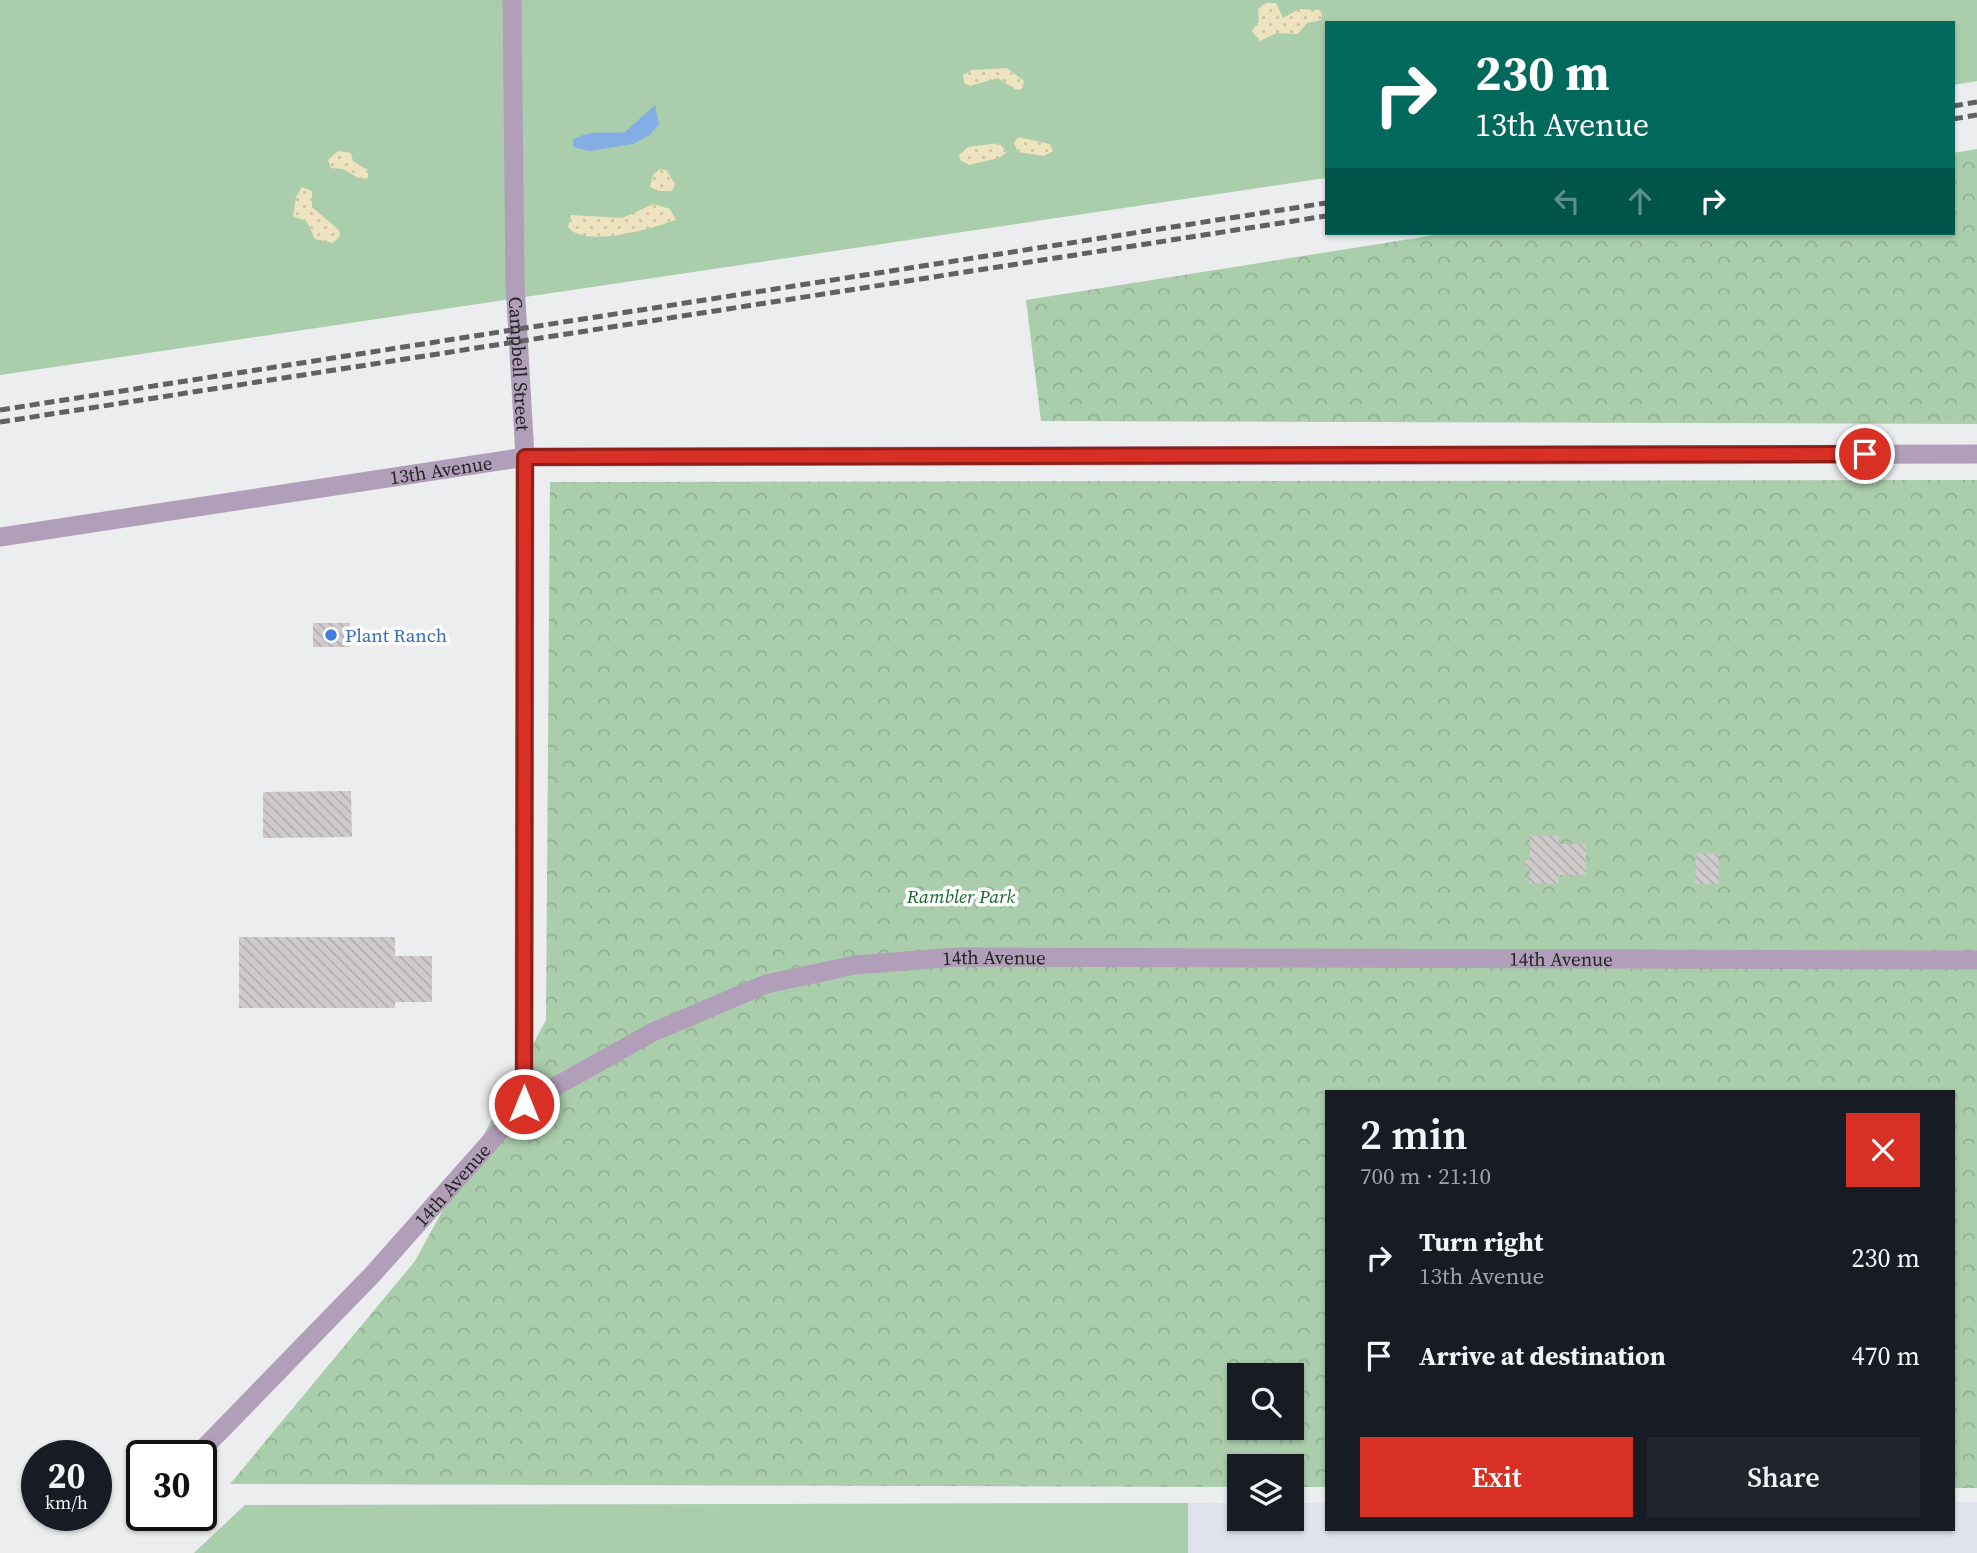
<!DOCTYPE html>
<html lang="en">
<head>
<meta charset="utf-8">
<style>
	:root { --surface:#171b24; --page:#20242c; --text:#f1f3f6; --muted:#9ea1a6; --accent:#d93025 }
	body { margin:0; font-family:"Source Serif 4",serif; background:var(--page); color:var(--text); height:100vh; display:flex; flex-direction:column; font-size:26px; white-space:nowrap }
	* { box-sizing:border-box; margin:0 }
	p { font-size:23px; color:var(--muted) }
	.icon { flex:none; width:38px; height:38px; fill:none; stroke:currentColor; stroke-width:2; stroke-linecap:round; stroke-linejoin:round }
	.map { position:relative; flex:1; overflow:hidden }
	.drawer { position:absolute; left:1325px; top:1090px; width:630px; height:441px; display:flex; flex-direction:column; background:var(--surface); border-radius:0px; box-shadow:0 2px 5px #0004 }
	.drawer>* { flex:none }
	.banner { position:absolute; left:1325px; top:21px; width:630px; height:214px; border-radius:0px; box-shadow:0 2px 5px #0004; background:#00695c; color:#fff; overflow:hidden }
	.buttons { position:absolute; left:1227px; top:1363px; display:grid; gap:14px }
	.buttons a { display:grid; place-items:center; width:77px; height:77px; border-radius:0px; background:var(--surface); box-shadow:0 2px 5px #0004; font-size:35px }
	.speed { position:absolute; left:21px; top:1440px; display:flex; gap:14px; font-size:35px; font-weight:700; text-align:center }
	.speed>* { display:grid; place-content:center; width:91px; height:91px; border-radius:50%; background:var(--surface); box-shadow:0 2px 5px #0004; line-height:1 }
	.speed small { font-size:18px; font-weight:400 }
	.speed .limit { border:4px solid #111; border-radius:10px; background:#fff; color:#111 }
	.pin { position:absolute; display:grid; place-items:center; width:60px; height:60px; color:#fff; margin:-30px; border:4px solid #fff; border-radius:50%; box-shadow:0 2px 7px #0007 }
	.me { position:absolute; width:77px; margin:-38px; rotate:0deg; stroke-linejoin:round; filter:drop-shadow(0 0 5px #0008) }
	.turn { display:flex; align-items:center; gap:24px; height:147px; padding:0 35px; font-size:32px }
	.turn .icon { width:91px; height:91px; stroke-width:2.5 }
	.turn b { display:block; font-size:49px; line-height:60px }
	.lanes { display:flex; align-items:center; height:66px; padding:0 35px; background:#0003; justify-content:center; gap:35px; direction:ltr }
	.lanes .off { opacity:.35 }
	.round { display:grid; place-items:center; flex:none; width:74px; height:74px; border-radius:0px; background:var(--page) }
	.head { display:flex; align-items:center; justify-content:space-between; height:119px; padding:0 35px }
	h1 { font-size:42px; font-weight:600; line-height:52px }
	.action { display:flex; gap:14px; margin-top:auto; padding:14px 35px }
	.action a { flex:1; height:80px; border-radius:0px; background:var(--accent); color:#fff; font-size:28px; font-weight:600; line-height:80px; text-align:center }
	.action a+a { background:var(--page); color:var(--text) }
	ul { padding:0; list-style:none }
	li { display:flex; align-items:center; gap:21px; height:98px; padding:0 35px }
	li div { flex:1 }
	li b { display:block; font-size:26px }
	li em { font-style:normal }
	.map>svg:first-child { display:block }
</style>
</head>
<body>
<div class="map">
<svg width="1977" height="1553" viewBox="0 0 1977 1553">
	<defs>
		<pattern id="sand-dots" width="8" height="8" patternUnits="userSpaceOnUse" patternTransform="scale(1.75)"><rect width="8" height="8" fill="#ede3be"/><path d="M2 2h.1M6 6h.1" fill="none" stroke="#cbc3a3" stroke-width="1.8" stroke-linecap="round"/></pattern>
		<pattern id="park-crowns" width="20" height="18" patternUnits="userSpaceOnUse" patternTransform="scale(1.75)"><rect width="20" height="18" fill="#aacdac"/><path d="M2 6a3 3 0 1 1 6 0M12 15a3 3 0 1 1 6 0" fill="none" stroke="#92b094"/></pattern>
		<pattern id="building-back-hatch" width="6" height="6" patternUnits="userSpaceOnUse" patternTransform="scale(1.75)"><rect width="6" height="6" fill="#cecbca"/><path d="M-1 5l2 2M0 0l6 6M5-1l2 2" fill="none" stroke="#b1aead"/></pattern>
	</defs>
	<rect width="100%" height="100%" fill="#ecedef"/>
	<path fill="#e0e3ed" d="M1953,1502H1977V1553H193L245,1505L1239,1503V1519H1292V1503H1326V1530H1953Z"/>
	<path fill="#aacdac" d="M0,0H1977V81L1953,85V23H1326V178L0,375Z
		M1188,1503V1553H194L245,1505Z"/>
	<path fill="url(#sand-dots)" d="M1265,3H1276L1283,18L1299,9L1320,10L1322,15L1321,20L1307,23L1298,34L1277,33L1260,41L1252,31L1259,21L1258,9Z
		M1007,68L1024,81L1022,89L1016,90L998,78L970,86L964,83L963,75L972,70Z
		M1018,137L1050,144L1053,151L1044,156L1018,152L1014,143Z
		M999,143L1007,152L999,158L969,165L960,160L959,155L968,147Z
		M338,151L351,153L353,161L368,170V178L360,179L343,169L331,168L328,160Z
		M660,169L666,170L676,185L671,191H659L650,187L653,175Z
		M302,187L312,191V207L339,230L340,236L333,243L315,239L307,222L293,216L296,197Z
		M654,204L670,209L676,220C653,228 585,249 568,227L571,215L622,218Z"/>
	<path fill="url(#park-crowns)" fill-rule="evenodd" d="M1977,149V424L1041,421L1026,300L1448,233H1953V153Z
		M1977,480V1488H1953V1092H1326V1487H1292V1466H1239V1487L230,1484L415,1261L546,1020L550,482ZM1239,1376H1292V1428H1239Z"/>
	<path fill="#84ade6" d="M655,105L659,124L650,135L633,144L590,151L573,147V140C590,129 606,134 625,132Z"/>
	<path fill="url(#building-back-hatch)" d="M313,623H350V647H313Z
		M351,791L352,837L263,838V792Z
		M1530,835L1559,836L1558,844H1586V875H1558V884L1529,883L1530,869H1525V860H1530Z
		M1696,853L1719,854V884H1695Z
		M239,937H395V956H432V1002H395V1008H239Z"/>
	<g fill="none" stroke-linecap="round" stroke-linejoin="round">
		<g stroke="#b19fb9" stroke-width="19">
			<path id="s1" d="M0,537L525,457L1977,454"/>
			<path d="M524,1104L525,457"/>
			<path id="s2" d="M196,1456L372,1275L524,1104L653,1032L766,984L855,965L957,957L1977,960"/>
		</g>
		<path stroke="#b19fb9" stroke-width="19" id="s3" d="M512,0L515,283L525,457"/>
		<path stroke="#606162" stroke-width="5" stroke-dasharray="10 5" stroke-linecap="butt" d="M1953,106L1977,102
			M1953,119L1977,115
			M0,410L1326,203
			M0,422L1326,216"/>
	</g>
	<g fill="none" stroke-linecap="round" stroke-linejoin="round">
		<g stroke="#8d1f18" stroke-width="18">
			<path id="route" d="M524,1104L525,457L1865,454"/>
		</g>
		<use href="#route" stroke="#d93025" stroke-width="12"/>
	</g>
	<circle fill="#3f7fe0" stroke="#fff" stroke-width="2.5" cx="331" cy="635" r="7"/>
	<g text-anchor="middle" stroke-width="7" stroke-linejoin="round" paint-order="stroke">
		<g font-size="19" fill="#242425" stroke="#fff">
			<text dy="7" stroke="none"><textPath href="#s3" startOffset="364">Campbell Street</textPath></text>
			<text dy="7" stroke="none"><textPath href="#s1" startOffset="446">13th Avenue</textPath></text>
			<text dy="7" stroke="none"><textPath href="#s2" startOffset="982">14th Avenue</textPath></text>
			<text dy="7" stroke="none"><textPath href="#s2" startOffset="1549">14th Avenue</textPath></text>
			<text dy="7" stroke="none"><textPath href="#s2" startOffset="373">14th Avenue</textPath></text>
		</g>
		<g font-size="19" fill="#366cbe" stroke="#fff" text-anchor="start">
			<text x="345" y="642">Plant Ranch</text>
		</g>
		<g font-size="19" font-style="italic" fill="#176929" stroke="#fff">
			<text x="961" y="903">Rambler Park</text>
		</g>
	</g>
</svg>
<div class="buttons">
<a><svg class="icon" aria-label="search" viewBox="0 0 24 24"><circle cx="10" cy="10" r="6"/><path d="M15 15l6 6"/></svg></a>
<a><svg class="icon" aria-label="layers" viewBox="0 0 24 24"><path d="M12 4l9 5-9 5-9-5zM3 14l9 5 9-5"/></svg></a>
</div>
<div class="speed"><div>20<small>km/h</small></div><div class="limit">30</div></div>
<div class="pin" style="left:1865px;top:454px;background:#d93025"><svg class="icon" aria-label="arrive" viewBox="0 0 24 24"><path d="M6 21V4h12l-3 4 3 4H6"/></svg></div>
<svg class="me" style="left:524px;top:1104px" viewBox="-20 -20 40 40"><circle r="17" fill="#d93025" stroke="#fff" stroke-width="3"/><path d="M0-11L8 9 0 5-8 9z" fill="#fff"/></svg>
<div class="banner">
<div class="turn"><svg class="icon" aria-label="right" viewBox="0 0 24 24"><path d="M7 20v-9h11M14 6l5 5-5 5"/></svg><div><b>230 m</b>13th Avenue</div></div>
<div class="lanes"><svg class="icon off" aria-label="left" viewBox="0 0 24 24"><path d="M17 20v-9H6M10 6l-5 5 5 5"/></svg><svg class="icon off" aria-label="ahead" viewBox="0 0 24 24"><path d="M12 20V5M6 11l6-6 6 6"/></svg><svg class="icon" aria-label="right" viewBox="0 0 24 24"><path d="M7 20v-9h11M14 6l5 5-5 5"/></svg></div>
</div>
<section class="drawer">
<div class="head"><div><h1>2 min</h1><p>700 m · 21:10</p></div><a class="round" style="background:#d93025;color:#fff"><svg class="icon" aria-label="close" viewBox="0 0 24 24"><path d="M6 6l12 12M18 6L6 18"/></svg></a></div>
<ul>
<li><svg class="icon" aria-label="right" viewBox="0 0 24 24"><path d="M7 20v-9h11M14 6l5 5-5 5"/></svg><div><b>Turn right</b><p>13th Avenue</p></div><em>230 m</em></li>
<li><svg class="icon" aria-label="arrive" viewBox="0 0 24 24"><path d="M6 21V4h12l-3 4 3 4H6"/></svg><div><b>Arrive at destination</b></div><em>470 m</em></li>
</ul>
<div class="action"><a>Exit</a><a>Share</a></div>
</section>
</div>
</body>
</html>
